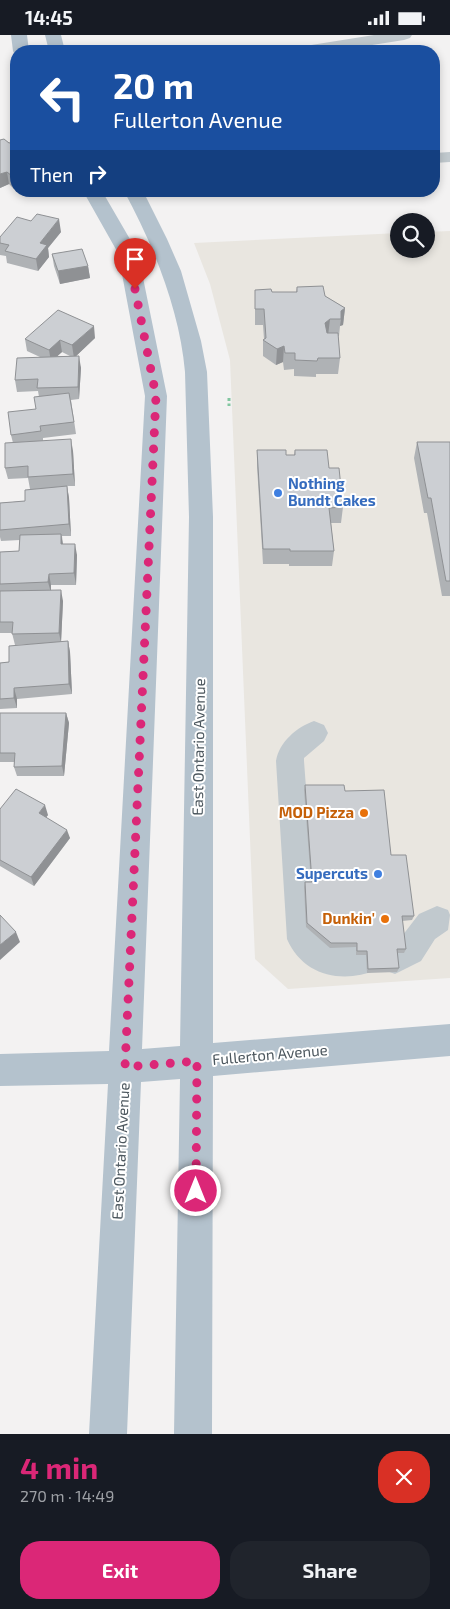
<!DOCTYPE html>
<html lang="en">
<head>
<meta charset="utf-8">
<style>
	:root { --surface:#171b24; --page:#20242c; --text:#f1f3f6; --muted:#9ea1a6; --accent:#db2777 }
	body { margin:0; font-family:"Exo 2",sans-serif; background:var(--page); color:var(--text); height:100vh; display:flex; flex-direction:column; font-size:19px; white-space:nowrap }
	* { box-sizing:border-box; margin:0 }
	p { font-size:16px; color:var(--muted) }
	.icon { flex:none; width:28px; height:28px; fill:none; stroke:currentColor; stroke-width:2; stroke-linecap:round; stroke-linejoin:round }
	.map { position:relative; height:1399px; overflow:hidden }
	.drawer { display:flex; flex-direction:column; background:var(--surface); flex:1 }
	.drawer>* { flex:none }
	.hud { position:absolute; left:10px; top:10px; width:430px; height:152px; border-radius:20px; box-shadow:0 2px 8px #0003; background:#1a4fa0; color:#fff; overflow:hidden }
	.controls { position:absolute; left:390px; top:178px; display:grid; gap:10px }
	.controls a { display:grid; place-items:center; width:45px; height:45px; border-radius:50%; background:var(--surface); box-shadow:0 2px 8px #0003; font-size:25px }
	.pin { position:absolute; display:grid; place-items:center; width:42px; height:42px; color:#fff; margin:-51px -21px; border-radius:50% 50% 50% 0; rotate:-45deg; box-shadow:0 0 5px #0007 }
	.pin .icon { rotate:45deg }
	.me { position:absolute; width:55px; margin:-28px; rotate:0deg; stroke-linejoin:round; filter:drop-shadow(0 0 4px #0008) }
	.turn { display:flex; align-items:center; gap:18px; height:105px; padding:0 20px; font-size:22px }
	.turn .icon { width:65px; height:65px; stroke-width:2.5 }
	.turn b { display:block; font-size:35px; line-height:42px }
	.then { display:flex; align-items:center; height:48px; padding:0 20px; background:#0003; gap:10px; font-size:19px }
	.round { display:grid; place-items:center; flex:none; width:52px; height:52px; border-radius:20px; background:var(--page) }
	.headline { display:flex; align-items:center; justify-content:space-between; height:85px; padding:0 20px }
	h1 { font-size:30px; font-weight:700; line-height:38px; color:var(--accent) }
	.primary-button { display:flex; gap:10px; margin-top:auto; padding:10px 20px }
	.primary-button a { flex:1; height:58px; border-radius:20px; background:var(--accent); color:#fff; font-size:20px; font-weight:700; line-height:58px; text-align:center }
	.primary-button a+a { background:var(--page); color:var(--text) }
	.status { display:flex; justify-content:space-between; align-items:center; height:35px; padding:0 25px; background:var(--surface); direction:ltr }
	.status svg { height:14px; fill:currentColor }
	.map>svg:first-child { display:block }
</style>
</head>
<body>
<div class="status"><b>14:45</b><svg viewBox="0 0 49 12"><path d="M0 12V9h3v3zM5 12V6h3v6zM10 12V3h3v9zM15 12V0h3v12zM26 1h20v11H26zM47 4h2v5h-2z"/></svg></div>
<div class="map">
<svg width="450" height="1399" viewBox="0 0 450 1399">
	<rect width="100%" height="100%" fill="#f3f2f2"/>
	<path fill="#e9e6e0" d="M450,196V943L288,954L255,924L230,325L210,249L194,208L399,198V214H426V197Z"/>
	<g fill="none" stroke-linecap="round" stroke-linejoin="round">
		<path stroke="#81c6a0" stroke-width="3" stroke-dasharray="3 2.5" stroke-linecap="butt" d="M229,363V371"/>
		<path fill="#c1c9ce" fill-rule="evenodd" d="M374,0H412L410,3L404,5L334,16H297L299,12L305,11Z
			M450,117V127L434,128V118Z
			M314,686L324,690L328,698L324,706L304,723V726L317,900L330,910L366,909L377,913L380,922L384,913L399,905L419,879L437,871L448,875L450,880L448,895L435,904L421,926L395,939L384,935L380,926L377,935C342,949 303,941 287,904L276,726C279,707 297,692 314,686Z"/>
		<path fill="#b4c2cd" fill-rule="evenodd" d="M11,0H27L29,16H16L15,20L13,16Z
			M45,0H61L65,16H49Z
			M83,156H102L138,218L167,361L142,1014L180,1011L189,482L185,337C180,276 153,209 124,156H143L167,204L181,236L201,306L207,337L213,482V1008L450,989V1021L213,1041L212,1399H174L180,1044L141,1047L127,1399H89L108,1049L0,1051V1019L109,1016L145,361L118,218Z"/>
	</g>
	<path fill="#afb2b5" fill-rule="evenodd" d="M9,108L14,154L9,149L0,153Z
		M61,197L48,213L49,222L38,236L7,228L6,221L0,220V202Z
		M52,219L88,231L90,243L60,249L54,231Z
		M297,252L325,261L345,273L343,290L340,291L339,301H338L340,323L338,339H316V342L294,341V334L284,335L283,327L276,330L263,321V305L264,304L263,290H255V255L272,257H296Z
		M95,303L76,321L81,333L79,364L71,365L76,399L43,403V406L73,416L75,451H67L69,463L71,501H62L63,509L77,520L76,550H51V555L63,566L61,607L68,606L70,617L72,659L17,664V673L0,674V628L9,627L34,609L15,610L12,598H0V517L19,516L20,505L1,506L0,502V468L25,466L30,454L28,443L8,444L5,433L13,408L11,400L36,374L39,362L38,356L17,357L15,345L40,322L27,316L25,304ZM62,317L70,321H57Z
		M417,407H450V561H442L427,478H424L414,423Z
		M257,415L286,420H294L295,415L329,433L343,472L341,488H331L334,516L332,531H289V529H263L257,431Z
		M0,678H66L69,688L64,741H17L14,732V727H0Z
		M305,750L345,756L391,820L414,881L412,885L402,886L406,914L404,918H397L399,933L397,937L367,938L366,920H356V912L330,913L306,892L304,852L305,847H311L304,755Z
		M0,774L48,780L46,782L70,803L34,851L0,831Z"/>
	<path fill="#8f9194" d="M7,137L9,149L0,153V139Z
		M16,140V153L14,154L12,141Z
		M59,184L61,197L48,213L49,222L38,236L36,224L40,208Z
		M88,231L90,243L60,249L58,236Z
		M345,273L343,290L340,291L341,284V276Z
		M330,284L328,301L324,304L325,288Z
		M94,291L95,303L74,323L72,310Z
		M60,305L62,317L51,327L49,315Z
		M284,311L283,327L276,330L277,314Z
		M79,321L81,333L79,364L78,352Z
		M71,404L73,416L75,451L73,439Z
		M67,451L69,463L71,501L69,489Z
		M61,499L63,510L61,509Z
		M75,509L77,520L76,550L74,538Z
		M49,539L51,550V558L48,547Z
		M61,555L63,566L61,608L59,598Z
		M68,606L70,617L72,659L69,649Z
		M14,653L17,664V673L14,663Z
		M66,678L69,688L64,741L62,731Z
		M45,770L48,780L42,788L39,778Z
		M67,795L70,803L34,851L31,842Z
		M16,897L20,907L0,925V910Z"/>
	<path fill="#cccfd3" stroke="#8f9194" d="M4,104L9,108L16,106V140L12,141L7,137L0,139V105Z
		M37,179L59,184L40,208L47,210L36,224L5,216L9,210L0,208V202L17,182L31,186Z
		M82,214L88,231L58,236L52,219Z
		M323,251L325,261L345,273L341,276V284H330L325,288L327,298H338L340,323H318L317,326L295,325V318H285L284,311L277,314L263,305L266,303L264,274H255V255L271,254L272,257H297V252Z
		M58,275L94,291L72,310L60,305L49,315L25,304Z
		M79,321L78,352L37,353L38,344L15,345L17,323Z
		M69,358L74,387L40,391L41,396L11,400L8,377L36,374L34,362Z
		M71,404L73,439L28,442V431L5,433V408Z
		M417,407H450V546H446L431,463H428Z
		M257,415H286V420H295V415H327L329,433H339L343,472L329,473L334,516H290V514H263Z
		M67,451L69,489L0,495V468L25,466V455Z
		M61,499V509H75L74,538L49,539L48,547L0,549V517L19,516L20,500Z
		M61,555L59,598L12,599L13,587H0V556Z
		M68,606L69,649L14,653V663L0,664V628L9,627V611Z
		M0,678H66L62,731L14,732L15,718H0Z
		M305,750H344L345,756L384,755L391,820H406L414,881H402L406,914H397L399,933L368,934L367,916H357V908H331L307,888L305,847H312Z
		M16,754L45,770L39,778L67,795L31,842L0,825V774Z
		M0,880L16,897L0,910Z"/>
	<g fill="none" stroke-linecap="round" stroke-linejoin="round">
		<path stroke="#db2777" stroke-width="9" stroke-dasharray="0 16.2" d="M135,254L156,361L125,1032L197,1026L196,1156"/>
	</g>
	<g fill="#3f7fe0" stroke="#fff" stroke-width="2">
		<circle cx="278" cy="458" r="5"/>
		<circle cx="378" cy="839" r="5"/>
	</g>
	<g fill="#e8710a" stroke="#fff" stroke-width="2">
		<circle cx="364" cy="778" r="5"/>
		<circle cx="385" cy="884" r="5"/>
	</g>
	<g text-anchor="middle" stroke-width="4" stroke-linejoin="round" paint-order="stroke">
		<g font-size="15" font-weight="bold" fill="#366cbe" stroke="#fff" text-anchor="start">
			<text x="288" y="454">Nothing<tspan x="288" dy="17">Bundt Cakes</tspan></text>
			<text x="368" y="844" text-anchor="end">Supercuts</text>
		</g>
		<g font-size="15" fill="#4b565d" stroke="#fff">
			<text transform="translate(199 712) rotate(-89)" y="5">East Ontario Avenue</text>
			<text transform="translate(270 1020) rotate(-5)" y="5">Fullerton Avenue</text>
			<text transform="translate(121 1116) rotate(-87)" y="5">East Ontario Avenue</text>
		</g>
		<g font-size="15" font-weight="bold" fill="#c56008" stroke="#fff" text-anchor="end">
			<text x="354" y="783">MOD Pizza</text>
			<text x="375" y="889">Dunkin'</text>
		</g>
	</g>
</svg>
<div class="controls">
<a><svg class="icon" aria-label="search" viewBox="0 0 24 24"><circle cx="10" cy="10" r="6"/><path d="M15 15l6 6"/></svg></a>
</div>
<div class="pin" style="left:135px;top:254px;background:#d93025"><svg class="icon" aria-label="arrive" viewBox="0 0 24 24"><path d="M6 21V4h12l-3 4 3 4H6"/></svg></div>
<svg class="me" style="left:196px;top:1156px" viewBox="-20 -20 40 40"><circle r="17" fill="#db2777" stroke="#fff" stroke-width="3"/><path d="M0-11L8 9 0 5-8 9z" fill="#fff"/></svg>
<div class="hud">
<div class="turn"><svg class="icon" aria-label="left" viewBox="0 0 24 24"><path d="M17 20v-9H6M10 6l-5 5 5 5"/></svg><div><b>20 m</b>Fullerton Avenue</div></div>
<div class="then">Then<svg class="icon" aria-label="right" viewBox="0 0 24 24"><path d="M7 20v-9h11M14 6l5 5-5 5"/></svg></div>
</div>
</div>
<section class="drawer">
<div class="headline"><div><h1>4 min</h1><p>270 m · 14:49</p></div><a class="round" style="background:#d93025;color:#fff"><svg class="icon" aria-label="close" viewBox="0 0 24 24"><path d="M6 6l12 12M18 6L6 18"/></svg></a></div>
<div class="primary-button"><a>Exit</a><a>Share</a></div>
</section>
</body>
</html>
